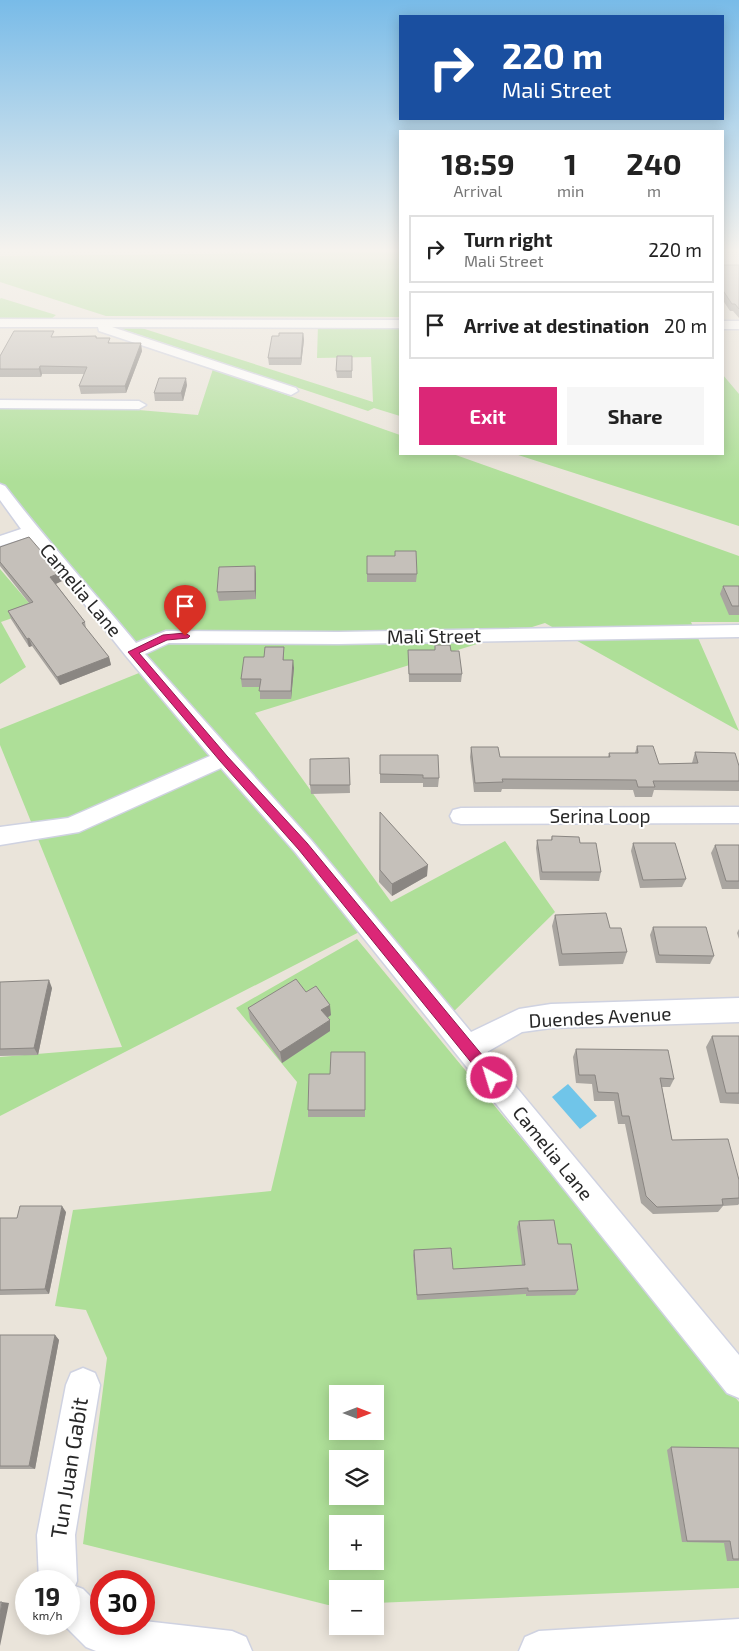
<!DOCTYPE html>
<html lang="en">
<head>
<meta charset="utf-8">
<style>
	:root { --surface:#fff; --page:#f6f6f6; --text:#222; --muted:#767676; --line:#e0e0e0; --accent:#db2777 }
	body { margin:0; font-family:"Exo 2",sans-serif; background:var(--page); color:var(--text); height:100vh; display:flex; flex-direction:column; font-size:19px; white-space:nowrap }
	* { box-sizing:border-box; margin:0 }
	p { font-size:16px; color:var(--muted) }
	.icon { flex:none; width:28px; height:28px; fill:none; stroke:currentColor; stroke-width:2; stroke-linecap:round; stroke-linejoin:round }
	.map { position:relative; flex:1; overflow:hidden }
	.details { position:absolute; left:399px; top:130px; width:325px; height:325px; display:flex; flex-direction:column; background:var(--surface); border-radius:0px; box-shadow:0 2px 12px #0003 }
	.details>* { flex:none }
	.hud { position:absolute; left:399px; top:15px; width:325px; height:105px; border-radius:0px; box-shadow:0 2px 12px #0003; background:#1a4fa0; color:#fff; overflow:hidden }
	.needle { width:32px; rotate:90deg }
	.controls { position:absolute; left:329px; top:1385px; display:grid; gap:10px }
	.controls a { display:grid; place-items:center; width:55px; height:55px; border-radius:0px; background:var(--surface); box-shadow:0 2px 12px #0003; font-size:25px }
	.speed { position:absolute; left:15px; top:1570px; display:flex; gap:10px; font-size:25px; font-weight:700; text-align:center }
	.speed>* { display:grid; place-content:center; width:65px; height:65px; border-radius:50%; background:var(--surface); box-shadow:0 2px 12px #0003; line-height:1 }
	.speed small { font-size:12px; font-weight:400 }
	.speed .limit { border:8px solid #d22; background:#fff; color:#111 }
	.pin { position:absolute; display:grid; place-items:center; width:42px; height:42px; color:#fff; margin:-51px -21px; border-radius:50% 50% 50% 0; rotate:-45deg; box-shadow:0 0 5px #0007 }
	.pin .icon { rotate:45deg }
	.me { position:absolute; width:55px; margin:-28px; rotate:321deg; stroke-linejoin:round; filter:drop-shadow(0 0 4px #0008) }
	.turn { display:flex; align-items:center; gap:18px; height:105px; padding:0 20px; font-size:22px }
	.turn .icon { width:65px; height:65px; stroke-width:2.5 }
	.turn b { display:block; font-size:35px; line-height:42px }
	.eta { display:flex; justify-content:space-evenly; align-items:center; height:85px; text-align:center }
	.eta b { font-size:30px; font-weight:700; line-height:35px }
	.primary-button { display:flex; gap:10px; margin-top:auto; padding:10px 20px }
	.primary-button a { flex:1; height:58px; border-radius:0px; background:var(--accent); color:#fff; font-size:20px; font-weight:700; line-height:58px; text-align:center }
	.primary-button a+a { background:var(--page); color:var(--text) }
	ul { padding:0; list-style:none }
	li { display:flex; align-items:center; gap:15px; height:68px; margin:0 10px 8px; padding:0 10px; border:2px solid var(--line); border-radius:0px }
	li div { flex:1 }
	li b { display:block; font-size:19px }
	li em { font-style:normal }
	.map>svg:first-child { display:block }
</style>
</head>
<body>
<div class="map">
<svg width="739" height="1651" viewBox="0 0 739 1651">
	<rect width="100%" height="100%" fill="#eae4da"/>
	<path fill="#aedf98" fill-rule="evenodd" d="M364,251H400V317L106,316L0,282V256L366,252Z
		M0,299L1,298L56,315L51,319H0Z
		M129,324L373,402L371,357L317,358L318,325L400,326V416L374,408L368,411L119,328Z
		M213,369L400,435V454H453L739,556V622H691L739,731L545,623L255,713L391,902L505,841L555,912L445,1020L367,928L0,1116V1057L122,1047L0,745V729L139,673L133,652L0,489V404H67L198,415Z
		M723,375L739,394V526L515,454H722Z
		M0,569L35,610L1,622L26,667L0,684Z
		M357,939L739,1402V1588L375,1603V1589H338L337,1605H328L83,1544L107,1358L86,1310L55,1306L73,1210L271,1191L297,1082L236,1008ZM338,1394H375V1431H338ZM338,1459H375V1496H338ZM338,1524H375V1561H338Z"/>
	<path fill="#70c5e9" d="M568,1084L597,1116L580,1129L552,1097Z"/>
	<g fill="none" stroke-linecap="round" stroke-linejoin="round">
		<g stroke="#cfd2e1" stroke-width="3">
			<path id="street" d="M0,319L400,320V328L112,327L296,388L298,391L291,395L99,331L98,327H0Z
				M722,321H739V329H722Z
				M0,400L139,401L146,405L139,409L0,408Z
				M0,484L5,486C46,540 93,591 136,643L166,631L338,632L739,625V637L338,644L169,643L145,654L311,840L471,1032L519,1009L551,1004L739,998V1022L551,1028L522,1032L487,1052L739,1355V1398L727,1393L295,852L221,768L79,832L0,845V827L68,818L210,756L126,656L59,572L28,537L0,546V536L21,529L0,500Z
				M739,807V823L461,824L453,822L450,816L453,810L461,808Z
				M83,1368L95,1373L100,1385L75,1535L77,1581L75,1586L83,1589L101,1607V1624H144V1621L232,1631L246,1637L252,1651H96L86,1647L63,1624H69V1581H39L37,1535L66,1385L71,1373Z
				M739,1619V1651H519L525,1637L539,1631Z"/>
		</g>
		<use href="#street" fill="#fff" fill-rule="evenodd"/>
	</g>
	<path fill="#a9a5a0" d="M722,265H739V318L733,311H730L722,299Z
		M303,333L304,340L301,365H269L268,358L279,336Z
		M96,336L97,338L111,343L142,351L126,393L81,394L79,386L84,374H42L41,377H0V356L55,337Z
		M352,356V378H337L336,371Z
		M187,385L183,401H155L154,393Z
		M0,547L60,573L62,581L56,584L85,622L86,629L109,657L111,665L60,685L32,646L29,647L11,619L8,611L29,603L0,566Z
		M367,556L417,574L416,582H367Z
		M256,574V599L219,601L217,592Z
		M723,586H739V615H729L720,594Z
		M435,645L451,651L462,674L461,682H409L408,650H435Z
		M284,647V660L294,668L291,699H260V687H242L241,679L264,657Z
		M637,746L659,764L692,763L695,752L739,766V791L654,790L652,797H635L633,790L502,789L501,792H474L470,757L471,747L500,757H608L609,753H635Z
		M380,755L439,778L438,787H423V783H380Z
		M349,758L350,793L311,794L310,785Z
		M380,812L427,876L392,896L379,882Z
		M552,836L580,843L601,872L599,881L540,880L536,848L537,840H551Z
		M633,843L686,879L682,887L640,888L631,851Z
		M715,845H739V889H722L711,853Z
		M555,915L610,928L627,952L623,964L559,966L552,926Z
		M653,927L714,956L710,964L656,963L650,935Z
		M739,929V939L737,933Z
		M0,982L52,988L38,1055L0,1056Z
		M306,992L331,1015L327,1018L330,1020V1031L282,1063L250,1019L248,1008Z
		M712,1036H739V1104L720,1103L706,1047Z
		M576,1049L674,1079L670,1087H662L672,1140L739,1180V1204L738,1205L723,1206L718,1212L653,1214L641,1203L625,1124H618L614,1101H594L592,1084L576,1083L573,1057Z
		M365,1052V1117H308V1110L330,1074Z
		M66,1212L49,1294L0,1295V1218H17Z
		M519,1221L558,1244L578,1290L575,1295L526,1296V1294L417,1300L413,1255L414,1250L453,1269L522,1265L517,1227Z
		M0,1335H55L59,1340L35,1469H0Z
		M671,1447L739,1448V1561H727L724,1543L682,1542L667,1450Z"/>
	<path fill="#8a8682" d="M303,333L304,340L301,365V358Z
		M141,343L142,351L126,393L125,386Z
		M40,366L42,374L41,377L39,369Z
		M186,378L187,385L183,401L181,393Z
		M255,566L256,574V599L255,591Z
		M60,573L62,581L53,585L50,577Z
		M29,638L32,646L29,647L27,639Z
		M109,657L111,665L60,685L57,677Z
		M293,660L294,668L291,699V691Z
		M428,865L427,876L392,896V884Z
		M49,980L52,988L38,1055L34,1048Z
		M330,1005L331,1015L322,1021L321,1010Z
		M330,1020V1031L282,1063L280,1052Z
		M62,1206L66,1212L49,1294L45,1289Z
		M55,1335L59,1340L35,1469L29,1466Z
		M2,1602L9,1603L0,1646V1614Z"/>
	<path fill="#c5c0ba" stroke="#8a8682" d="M722,265H739V309L735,304H732L722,289Z
		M14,331H54L51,337L96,336V338H110L108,343H141L125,386H79L87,367L40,366L39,369H0V356Z
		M279,333H303L301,358H268L272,336H279Z
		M337,356H352V371H336Z
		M159,378H186L181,393H154Z
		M29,537L60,573L50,577L85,622L82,623L109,657L57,677L29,638L27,639L8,611L33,602L0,562V547Z
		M395,551H416L417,574H367V556H395Z
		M255,566V591L217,592L219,567Z
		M723,586H739V606H732Z
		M435,645H450L451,651H459L462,674H409L408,650H435Z
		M265,647H284L283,660H293L291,691H259L261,679H241L244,657H264Z
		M637,746H653L659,764L698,763L695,752L735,753L739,766V781H653L655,787H638L636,780L502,779L503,782L475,783L471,747H498L500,757H610L609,753H638Z
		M380,755H438L439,778H423V775L380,774Z
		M349,758L350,785H310V759Z
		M380,812L428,865L392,884L380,870Z
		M552,836L579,837L580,843H596L601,872H542L537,840H552Z
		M633,843H675L686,879L643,880Z
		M715,845H739V881H726Z
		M606,913L610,928H621L627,952L562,954L555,915Z
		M653,927H706L714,956L659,955Z
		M296,979L306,992L316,986L330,1005L321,1010L330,1020L280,1052L248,1008Z
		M49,980L34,1048L0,1049V982Z
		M712,1036H739V1093H726Z
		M576,1049L668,1050L674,1079L660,1078L672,1140L728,1139L739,1180V1198L722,1199L723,1205L657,1207L646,1196L629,1116H622L618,1093L598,1092L595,1075H579Z
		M331,1052H365V1110H308L309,1074H330Z
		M20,1206H62L45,1289L0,1290V1218H17Z
		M554,1220L558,1244H571L578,1290L528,1291V1288L417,1295L414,1250L451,1248L453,1269L525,1265L519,1221Z
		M0,1335H55L29,1466H0Z
		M671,1447L739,1448V1559H733L730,1541H687Z
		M0,1602H2L0,1614Z"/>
	<linearGradient id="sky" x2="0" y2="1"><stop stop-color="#78bbe8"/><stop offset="0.52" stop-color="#f6f3ee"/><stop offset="1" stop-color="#f6f3ee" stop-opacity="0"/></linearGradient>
	<rect width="739" height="482" fill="url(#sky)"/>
	<path fill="#db2777" stroke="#8e194d" d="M185,633L190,636L188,638L167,640L139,653L227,756L307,843L497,1073L499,1078L497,1082L492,1084L487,1082L299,850L220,761L128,652L163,635Z"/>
	<g text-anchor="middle" stroke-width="4" stroke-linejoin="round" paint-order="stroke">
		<g font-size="19" fill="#282828" stroke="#fff">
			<text transform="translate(81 590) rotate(50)" y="7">Camelia Lane</text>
			<text transform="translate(434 636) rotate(-1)" y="7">Mali Street</text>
			<text x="600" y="823">Serina Loop</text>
			<text transform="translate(600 1017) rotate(-3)" y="7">Duendes Avenue</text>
			<text transform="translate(553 1153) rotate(51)" y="7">Camelia Lane</text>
		</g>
		<g font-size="22" fill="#282828" stroke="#fff">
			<text transform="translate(69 1468) rotate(-81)" y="8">Tun Juan Gabit</text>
		</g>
	</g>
</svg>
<div class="controls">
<a><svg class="needle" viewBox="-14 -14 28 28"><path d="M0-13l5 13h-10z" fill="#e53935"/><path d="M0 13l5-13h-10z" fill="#767676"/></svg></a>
<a><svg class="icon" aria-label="layers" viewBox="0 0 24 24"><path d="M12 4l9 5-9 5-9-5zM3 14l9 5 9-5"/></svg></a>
<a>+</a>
<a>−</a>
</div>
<div class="speed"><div>19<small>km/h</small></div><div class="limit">30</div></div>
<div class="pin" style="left:185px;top:636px;background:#d93025"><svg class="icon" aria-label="arrive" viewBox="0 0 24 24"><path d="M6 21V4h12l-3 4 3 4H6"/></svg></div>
<svg class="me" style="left:492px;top:1078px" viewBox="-20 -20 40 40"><circle r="17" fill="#db2777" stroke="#fff" stroke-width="3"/><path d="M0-11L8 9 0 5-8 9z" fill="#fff"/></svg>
<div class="hud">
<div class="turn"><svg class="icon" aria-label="right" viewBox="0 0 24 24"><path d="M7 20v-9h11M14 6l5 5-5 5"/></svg><div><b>220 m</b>Mali Street</div></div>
</div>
<section class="details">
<div class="eta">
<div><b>18:59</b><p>Arrival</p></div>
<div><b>1</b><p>min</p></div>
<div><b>240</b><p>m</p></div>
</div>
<ul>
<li><svg class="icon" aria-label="right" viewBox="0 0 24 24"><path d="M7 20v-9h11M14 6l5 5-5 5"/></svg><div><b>Turn right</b><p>Mali Street</p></div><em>220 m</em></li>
<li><svg class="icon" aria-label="arrive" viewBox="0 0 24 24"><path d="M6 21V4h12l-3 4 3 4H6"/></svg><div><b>Arrive at destination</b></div><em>20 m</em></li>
</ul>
<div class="primary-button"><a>Exit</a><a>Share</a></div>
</section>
</div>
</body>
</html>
